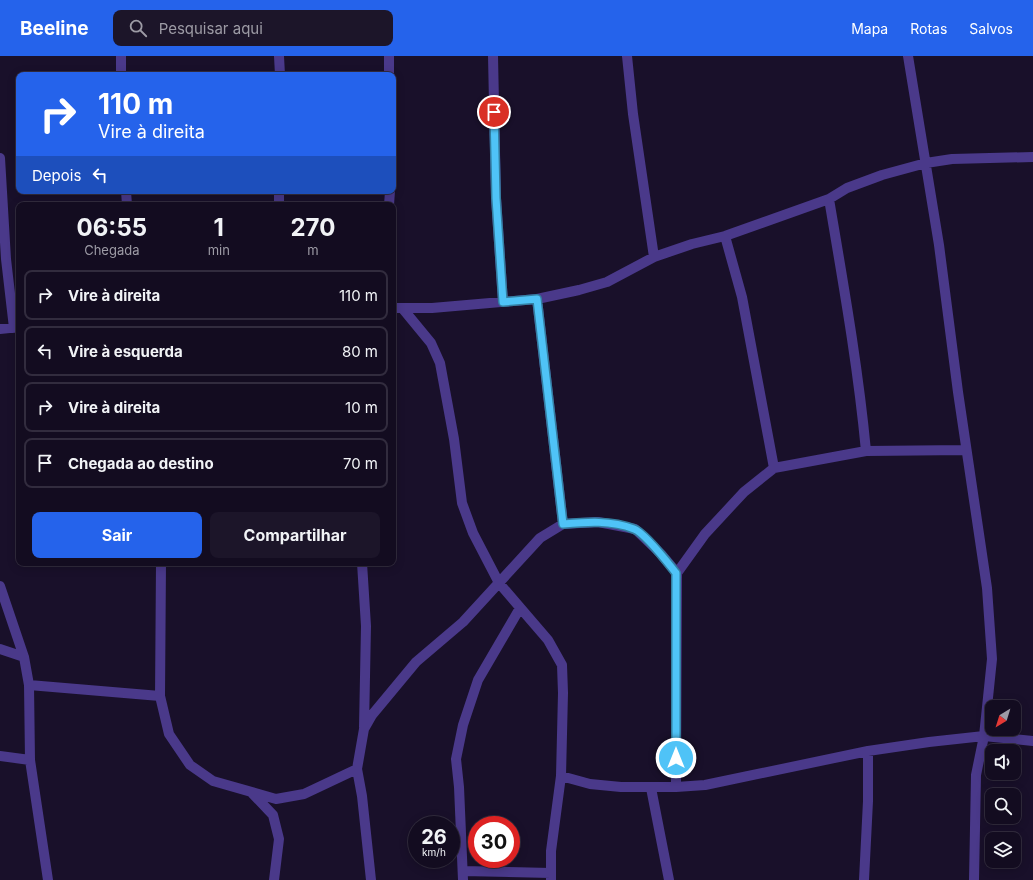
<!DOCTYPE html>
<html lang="pt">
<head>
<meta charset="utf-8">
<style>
	:root { --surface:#130c20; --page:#1c1529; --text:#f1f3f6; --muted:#9d9ba5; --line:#322c3e; --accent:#2563eb }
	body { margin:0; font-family:Inter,sans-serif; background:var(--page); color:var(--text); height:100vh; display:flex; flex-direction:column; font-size:15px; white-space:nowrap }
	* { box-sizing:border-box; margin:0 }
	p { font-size:13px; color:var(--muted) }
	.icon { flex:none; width:22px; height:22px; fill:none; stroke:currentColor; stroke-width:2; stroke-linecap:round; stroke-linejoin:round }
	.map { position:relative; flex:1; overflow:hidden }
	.details { position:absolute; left:16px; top:146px; width:380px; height:364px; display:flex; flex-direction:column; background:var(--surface); border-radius:8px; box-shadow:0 2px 10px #0003,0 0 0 1px var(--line) }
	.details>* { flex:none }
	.top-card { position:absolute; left:16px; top:16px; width:380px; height:122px; border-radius:8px; box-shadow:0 2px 10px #0003,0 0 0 1px var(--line); background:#2563eb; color:#fff; overflow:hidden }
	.needle { width:26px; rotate:218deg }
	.tools { position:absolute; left:985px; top:644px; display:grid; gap:8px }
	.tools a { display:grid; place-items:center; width:36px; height:36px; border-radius:8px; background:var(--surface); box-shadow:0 2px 10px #0003,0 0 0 1px var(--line); font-size:20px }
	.speed { position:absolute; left:408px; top:760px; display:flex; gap:8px; font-size:20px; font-weight:700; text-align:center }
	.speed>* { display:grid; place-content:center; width:52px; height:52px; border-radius:50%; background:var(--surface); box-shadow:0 2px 10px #0003,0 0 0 1px var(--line); line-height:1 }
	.speed small { font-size:10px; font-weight:400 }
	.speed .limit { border:6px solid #d22; background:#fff; color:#111 }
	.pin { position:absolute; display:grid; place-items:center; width:34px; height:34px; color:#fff; margin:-17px; border:2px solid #fff; border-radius:50%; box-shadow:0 1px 4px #0007 }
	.me { position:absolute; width:44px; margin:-22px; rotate:0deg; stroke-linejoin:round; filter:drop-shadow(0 0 3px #0008) }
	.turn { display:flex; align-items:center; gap:14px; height:84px; padding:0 16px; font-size:18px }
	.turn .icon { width:52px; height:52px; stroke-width:2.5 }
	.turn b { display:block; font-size:28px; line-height:34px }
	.then { display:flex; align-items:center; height:38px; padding:0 16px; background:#0003; gap:8px; font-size:15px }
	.eta { display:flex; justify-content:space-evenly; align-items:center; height:68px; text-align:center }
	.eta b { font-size:24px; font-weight:700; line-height:28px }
	.action { display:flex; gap:8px; margin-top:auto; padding:8px 16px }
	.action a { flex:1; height:46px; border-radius:8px; background:var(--accent); color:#fff; font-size:16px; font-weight:700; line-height:46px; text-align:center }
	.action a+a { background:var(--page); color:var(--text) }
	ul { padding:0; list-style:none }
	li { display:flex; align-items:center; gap:12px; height:50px; margin:0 8px 6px; padding:0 8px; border:2px solid var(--line); border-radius:8px }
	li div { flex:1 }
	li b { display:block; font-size:15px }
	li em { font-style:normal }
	header { display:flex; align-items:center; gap:24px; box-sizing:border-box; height:56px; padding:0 20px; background:var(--accent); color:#fff }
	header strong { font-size:19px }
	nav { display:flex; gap:22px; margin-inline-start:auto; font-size:14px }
	.search { width:280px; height:36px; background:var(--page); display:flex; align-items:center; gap:10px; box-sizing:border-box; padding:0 14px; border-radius:8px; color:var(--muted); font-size:15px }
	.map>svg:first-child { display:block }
</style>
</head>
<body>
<header>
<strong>Beeline</strong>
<div class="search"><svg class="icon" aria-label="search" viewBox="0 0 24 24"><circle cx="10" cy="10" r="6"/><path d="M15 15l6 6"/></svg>Pesquisar aqui</div>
<nav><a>Mapa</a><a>Rotas</a><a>Salvos</a></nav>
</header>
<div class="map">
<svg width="1033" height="824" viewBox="0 0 1033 824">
	<rect width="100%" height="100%" fill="#19102a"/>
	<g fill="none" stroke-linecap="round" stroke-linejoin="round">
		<path stroke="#4a398a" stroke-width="10" d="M121,0V19
			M279,0L280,19
			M389,0V19
			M493,0L496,142L503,246
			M627,0L633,58L654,201
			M908,0L939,189L958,336L987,532L992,603L984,680L976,719L974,824
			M0,102L6,203L14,272
			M126,135L127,149
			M829,143C843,226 858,310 866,395
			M279,149V135
			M389,149L390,135
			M725,180L742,241L774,412
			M537,243L563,468
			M393,252H432L537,243L579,234L607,226L654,201L692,188L725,180L829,143L847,132L882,119L926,107L952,103L1033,101
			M403,253L431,287L440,307L454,383L462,447L473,477L499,527L548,584L562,609L563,637L561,720L590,728L621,731H676L705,729L868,695L929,686L984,680L1033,685
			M0,273L19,271
			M161,507L160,640L169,678L190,709L213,725L276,743L304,738L357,713
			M362,507L366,570L364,671
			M0,530L24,601L29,629L30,704L48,824
			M0,593L24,601
			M29,629L160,640
			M0,700L30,704
			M676,731L677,517L705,478L744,436L774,412L866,395L966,394
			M651,732L669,824
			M252,737L273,759L279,783L274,824
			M463,815L551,817
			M371,824L362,740L357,713L364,673L372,659L416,606L463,566L540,482L563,468L598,466L635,473L661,498L677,517
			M463,824L459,731L456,703L463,669L478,624L520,552
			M551,824V795L561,720
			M864,824L868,745V695"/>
	</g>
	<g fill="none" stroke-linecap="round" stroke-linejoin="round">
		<g stroke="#337fa1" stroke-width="10">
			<path id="route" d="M494,56L496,142L503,246L537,243L563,468C587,466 611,464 634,473C645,477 668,507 676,517V702"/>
		</g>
		<use href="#route" stroke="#4fc3f7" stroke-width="7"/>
	</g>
</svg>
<div class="tools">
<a><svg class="needle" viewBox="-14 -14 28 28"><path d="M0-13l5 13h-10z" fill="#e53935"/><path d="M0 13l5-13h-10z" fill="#9d9ba5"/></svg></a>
<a><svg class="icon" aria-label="sound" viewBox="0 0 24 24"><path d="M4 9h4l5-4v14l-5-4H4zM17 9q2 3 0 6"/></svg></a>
<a><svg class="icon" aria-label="search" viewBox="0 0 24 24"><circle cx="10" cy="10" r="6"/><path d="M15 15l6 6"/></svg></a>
<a><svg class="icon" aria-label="layers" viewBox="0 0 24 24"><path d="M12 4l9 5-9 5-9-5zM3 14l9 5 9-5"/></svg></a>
</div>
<div class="speed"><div>26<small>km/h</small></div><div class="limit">30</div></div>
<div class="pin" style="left:494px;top:56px;background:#d93025"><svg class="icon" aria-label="arrive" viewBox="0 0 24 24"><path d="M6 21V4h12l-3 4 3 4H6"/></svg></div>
<svg class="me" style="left:676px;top:702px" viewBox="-20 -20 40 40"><circle r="17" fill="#4fc3f7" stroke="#fff" stroke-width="3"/><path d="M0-11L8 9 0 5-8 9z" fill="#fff"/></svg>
<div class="top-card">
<div class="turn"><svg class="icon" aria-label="right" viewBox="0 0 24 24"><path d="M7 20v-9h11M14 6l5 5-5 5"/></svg><div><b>110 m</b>Vire à direita</div></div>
<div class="then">Depois<svg class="icon" aria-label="left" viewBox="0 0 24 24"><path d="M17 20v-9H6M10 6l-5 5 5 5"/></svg></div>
</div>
<section class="details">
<div class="eta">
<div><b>06:55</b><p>Chegada</p></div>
<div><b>1</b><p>min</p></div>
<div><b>270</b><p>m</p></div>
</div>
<ul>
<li><svg class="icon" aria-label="right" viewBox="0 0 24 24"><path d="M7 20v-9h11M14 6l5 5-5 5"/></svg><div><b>Vire à direita</b></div><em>110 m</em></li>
<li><svg class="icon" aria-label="left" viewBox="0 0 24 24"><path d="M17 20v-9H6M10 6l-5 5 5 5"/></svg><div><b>Vire à esquerda</b></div><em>80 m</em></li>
<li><svg class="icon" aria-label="right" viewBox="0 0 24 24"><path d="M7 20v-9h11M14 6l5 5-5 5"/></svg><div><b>Vire à direita</b></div><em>10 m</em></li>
<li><svg class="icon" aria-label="arrive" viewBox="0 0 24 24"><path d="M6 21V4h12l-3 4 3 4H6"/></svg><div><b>Chegada ao destino</b></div><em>70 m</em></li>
</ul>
<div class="action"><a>Sair</a><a>Compartilhar</a></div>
</section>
</div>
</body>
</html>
